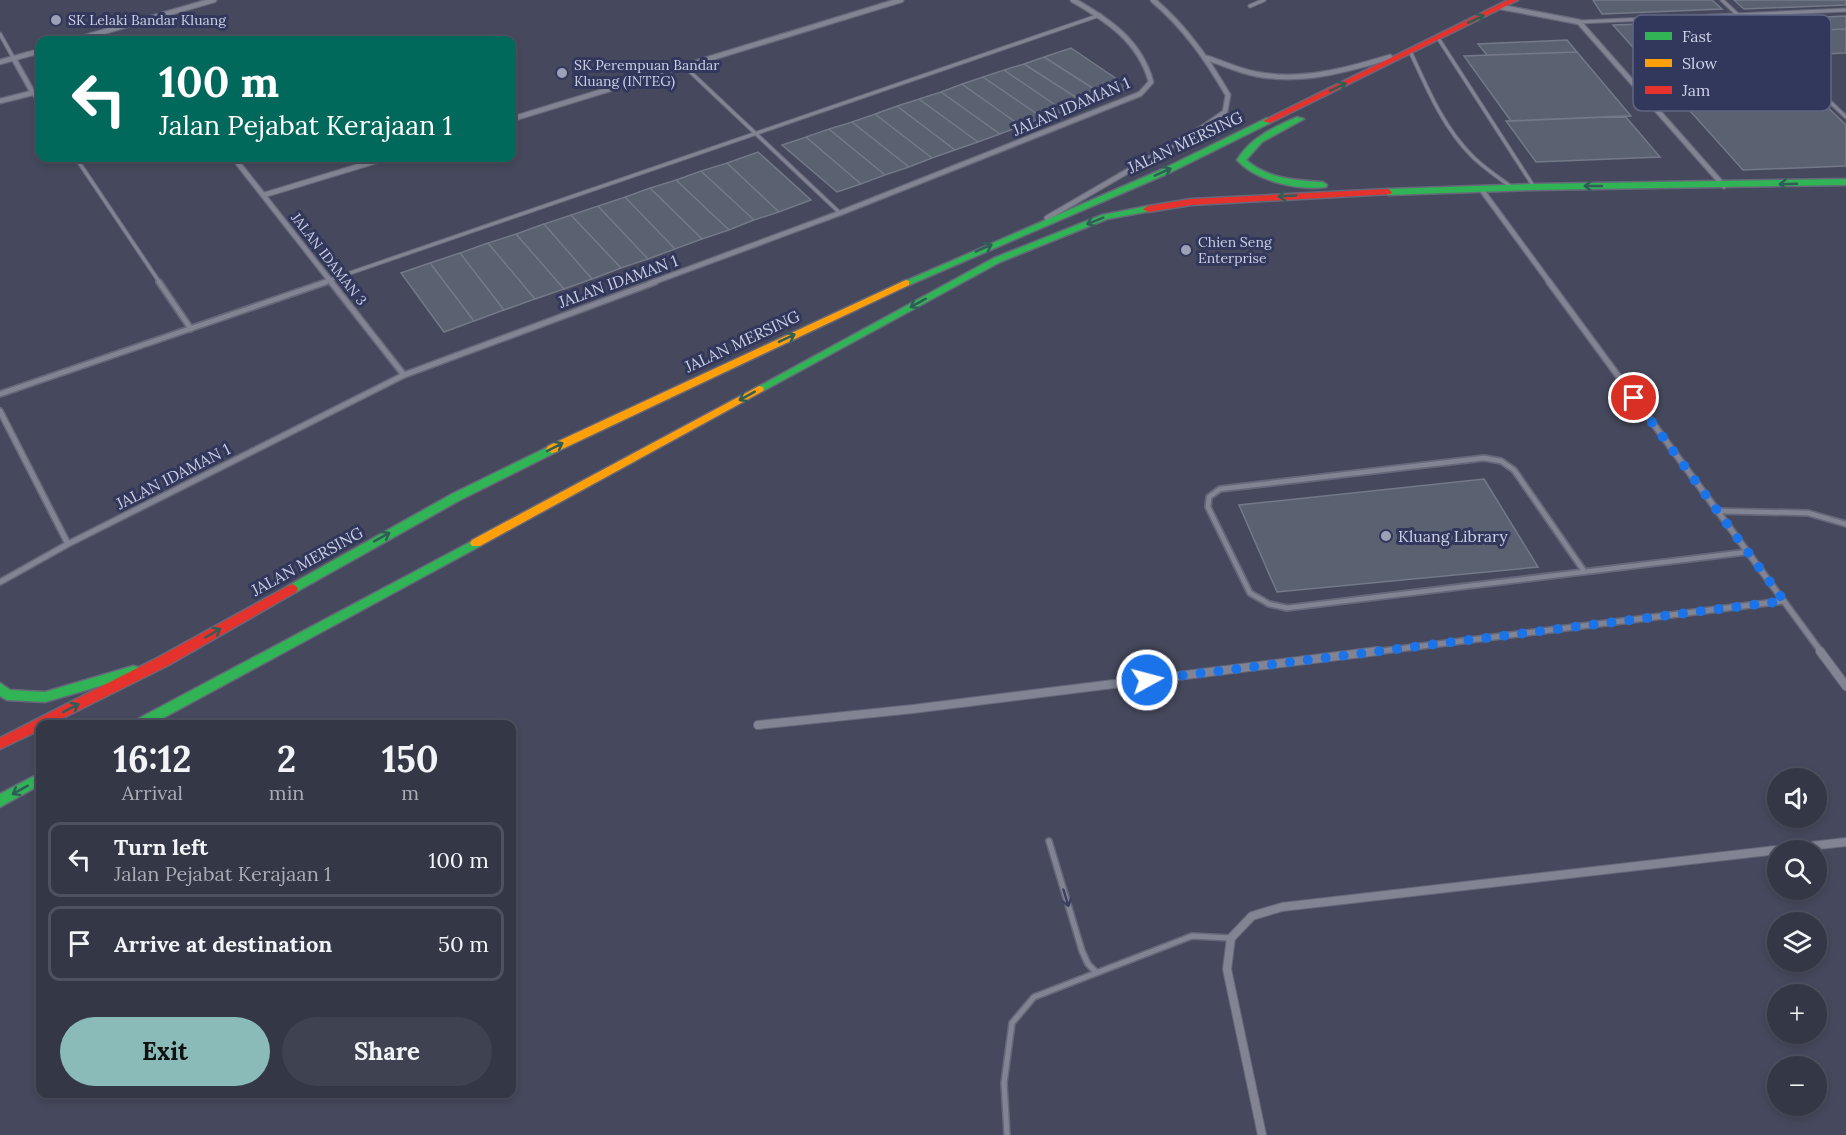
<!DOCTYPE html>
<html lang="en">
<head>
<meta charset="utf-8">
<style>
	:root { --surface:#343746; --page:#3f4251; --text:#f1f3f6; --muted:#a9acb3; --line:#4e515f; --accent:#8bbbb9 }
	body { margin:0; font-family:Lora,serif; background:var(--page); color:var(--text); height:100vh; display:flex; flex-direction:column; font-size:22px; white-space:nowrap }
	* { box-sizing:border-box; margin:0 }
	p { font-size:20px; color:var(--muted) }
	.icon { flex:none; width:33px; height:33px; fill:none; stroke:currentColor; stroke-width:2; stroke-linecap:round; stroke-linejoin:round }
	.map { position:relative; flex:1; overflow:hidden }
	.sheet { position:absolute; left:36px; top:720px; width:480px; height:378px; display:flex; flex-direction:column; background:var(--surface); border-radius:12px; box-shadow:0 3px 9px #0003,0 0 0 2px var(--line) }
	.sheet>* { flex:none }
	.guide { position:absolute; left:36px; top:36px; width:480px; height:126px; border-radius:12px; box-shadow:0 3px 9px #0003,0 0 0 2px var(--line); background:#00695c; color:#fff; overflow:hidden }
	.tools { position:absolute; left:1767px; top:768px; display:grid; gap:12px }
	.tools a { display:grid; place-items:center; width:60px; height:60px; border-radius:50%; background:var(--surface); box-shadow:0 3px 9px #0003,0 0 0 2px var(--line); font-size:30px }
	.pin { position:absolute; display:grid; place-items:center; width:51px; height:51px; color:#fff; margin:-26px; border:3px solid #fff; border-radius:50%; box-shadow:0 2px 6px #0007 }
	.me { position:absolute; width:66px; margin:-33px; rotate:83deg; stroke-linejoin:round; filter:drop-shadow(0 0 4px #0008) }
	.turn { display:flex; align-items:center; gap:21px; height:126px; padding:0 24px; font-size:27px }
	.turn .icon { width:78px; height:78px; stroke-width:2.5 }
	.turn b { display:block; font-size:42px; line-height:51px }
	.eta { display:flex; justify-content:space-evenly; align-items:center; height:102px; text-align:center }
	.eta b { font-size:36px; font-weight:700; line-height:42px }
	.cta { display:flex; gap:12px; margin-top:auto; padding:12px 24px }
	.cta a { flex:1; height:69px; border-radius:36px; background:var(--accent); color:#111; font-size:24px; font-weight:700; line-height:69px; text-align:center }
	.cta a+a { background:var(--page); color:var(--text) }
	ul { padding:0; list-style:none }
	li { display:flex; align-items:center; gap:18px; height:75px; margin:0 12px 9px; padding:0 12px; border:3px solid var(--line); border-radius:12px }
	li div { flex:1 }
	li b { display:block; font-size:22px }
	li em { font-style:normal }
	.map>svg:first-child { display:block }
</style>
</head>
<body>
<div class="map">
<svg width="1846" height="1135" viewBox="0 0 1846 1135">
	<rect width="100%" height="100%" fill="#46495d"/>
	<path fill="#5a6170" stroke="#737989" stroke-width="1.5" d="M1593,0H1712L1722,9L1602,14Z
		M1734,0H1846V5L1744,9Z
		M1846,16V29L1776,32L1762,20Z
		M1738,21L1846,125V166L1743,170L1613,25Z
		M1846,29V53L1801,55L1776,32Z
		M1567,40L1577,52L1487,55L1478,44Z
		M1071,48L1130,88L1105,96L1044,57Z
		M1577,52L1631,116L1511,121L1464,56Z
		M1044,57L1105,96L1085,103L1024,64Z
		M1024,64L1085,103L1064,111L1004,70Z
		M1004,70L1064,111L1043,118L983,77Z
		M983,77L1043,118L1021,126L962,84Z
		M962,84L1021,126L1000,134L941,92Z
		M941,92L1000,134L978,142L919,99Z
		M919,99L978,142L955,150L897,106Z
		M897,106L955,150L932,158L875,114Z
		M875,114L932,158L909,167L852,122Z
		M1625,116L1660,157L1536,162L1506,121Z
		M852,122L909,167L885,175L829,129Z
		M829,129L885,175L861,184L806,137Z
		M806,137L861,184L837,192L782,145Z
		M758,152L811,200L779,212L727,163Z
		M727,163L779,212L754,220L701,171Z
		M701,171L754,220L729,230L676,180Z
		M676,180L729,230L702,239L650,188Z
		M650,188L702,239L675,249L625,197Z
		M625,197L675,249L648,259L598,206Z
		M598,206L648,259L621,268L571,215Z
		M571,215L621,268L592,279L544,224Z
		M544,224L592,279L564,289L516,234Z
		M516,234L564,289L535,299L488,243Z
		M488,243L535,299L504,310L460,253Z
		M460,253L504,310L474,321L430,263Z
		M430,263L474,321L444,332L401,273Z
		M1484,479L1538,567L1277,592L1239,505Z"/>
	<g fill="none" stroke-linecap="round" stroke-linejoin="round">
		<g stroke="#66687a" stroke-width="5">
			<path id="lane-far2" d="M1722,0L1846,117
				M1250,6L1264,0
				M1579,22L1846,10
				M0,34L14,59
				M1438,38L1534,187
				M1410,51C1427,88 1443,127 1472,156C1484,168 1499,178 1513,188
				M684,66L840,213
				M33,93L40,104
				M76,158L160,283
				M321,283L1100,15"/>
		</g>
		<g stroke="#66687a" stroke-width="8">
			<path id="lane-far1" d="M159,282L191,329
				M0,394L326,282
				M1717,511L1808,513L1846,524
				M1584,571L1514,470L1501,461L1484,458L1220,489L1209,497L1208,507L1250,593L1269,604L1287,608L1747,552"/>
		</g>
		<g stroke="#66687a" stroke-width="8">
			<path id="lane" d="M1049,841L1082,951L1088,964L1096,972
				M1007,1135L1004,1083L1012,1023L1034,997L1192,936L1231,938"/>
		</g>
		<g stroke="#66687a" stroke-width="7">
			<path id="street-far2" d="M1501,7L1579,22L1724,186
				M75,40L214,0
				M1207,58C1223,63 1239,71 1256,74C1301,83 1347,70 1390,57
				M14,59L33,93
				M0,62L40,51
				M0,101L40,91
				M512,119L901,0
				M234,158L332,283
				M1481,189L1550,283
				M264,195L386,158
				M1047,218L1202,128L1225,112L1228,95C1207,59 1185,27 1153,0
				M651,283L840,213L1140,94L1151,82C1140,41 1108,20 1073,0"/>
		</g>
		<g stroke="#66687a" stroke-width="8">
			<path id="street-far1" d="M331,282L404,375
				M1549,282L1822,653
				M0,411L68,544
				M0,582L68,544L404,375L655,282
				M1366,653L1783,601"/>
		</g>
		<g stroke="#66687a" stroke-width="10">
			<path id="street" d="M1820,651L1846,686
				M758,725L913,709L1378,651
				M1262,1135L1227,969L1231,938L1252,916L1282,907L1846,842"/>
		</g>
		<g stroke="#66687a" stroke-width="3">
			<path id="fast" d="M1297,117L1304,119L1262,142L1246,160C1268,179 1295,180 1323,182L1327,185L1326,187C1298,191 1256,181 1237,160C1251,137 1273,128 1297,117Z
				M1267,118L1271,121L1270,123L1169,173L909,285H903L901,283L1163,169Z
				M1846,179V185L1534,190L1388,195L1384,192L1388,189L1534,184Z
				M1148,206L1151,207V211L1107,219L1000,262L763,391H755L754,389L994,258L1102,215Z
				M552,445L558,449L556,452L460,500L296,592H288L286,589L288,586L452,494Z
				M476,539L480,540L482,543L480,546L152,724H135L136,720Z
				M133,666L138,667L139,671L138,675L45,702L7,700L0,696V683L10,690L45,692Z
				M40,773V785L0,807V794Z"/>
		</g>
		<g stroke="#66687a" stroke-width="3">
			<path id="slow" d="M906,280L909,281V285L556,452L552,453L546,449L548,446Z
				M759,386L763,387L764,389L763,391L480,546H472L470,543L472,540Z"/>
		</g>
		<g stroke="#66687a" stroke-width="3">
			<path id="jam" d="M1508,0H1518L1270,123L1263,121Z
				M1388,189L1392,192L1391,194L1191,205L1148,212L1143,209L1148,206L1191,199Z
				M292,584L296,586L298,589L296,592L167,666L51,724H40V730L0,749V738L157,658Z"/>
		</g>
		<use href="#lane-far2" stroke="#828494" stroke-width="3"/>
		<use href="#lane-far1" stroke="#828494" stroke-width="4.5"/>
		<use href="#lane" stroke="#828494" stroke-width="5"/>
		<use href="#street-far2" stroke="#828494" stroke-width="4.5"/>
		<use href="#street-far1" stroke="#828494" stroke-width="5"/>
		<use href="#street" stroke="#828494" stroke-width="8"/>
		<use href="#fast" fill="#30b455" fill-rule="evenodd"/>
		<use href="#slow" fill="#ff9f0a" fill-rule="evenodd"/>
		<use href="#jam" fill="#e5322d" fill-rule="evenodd"/>
	</g>
	<defs><path id="oneway-shaft" d="M-6 0H5M1.5-3L5.5 0L1.5 3" fill="none" stroke-width="1.6" stroke-linecap="round" stroke-linejoin="round" transform="scale(1.5)"/></defs>
	<g stroke="#315d59">
		<use href="#oneway-shaft" transform="translate(1476 19) rotate(-25)"/>
		<use href="#oneway-shaft" transform="translate(1338 87) rotate(-26)"/>
		<use href="#oneway-shaft" transform="translate(1163 172) rotate(-24)"/>
		<use href="#oneway-shaft" transform="translate(1788 184) rotate(178)"/>
		<use href="#oneway-shaft" transform="translate(1593 186) rotate(180)"/>
		<use href="#oneway-shaft" transform="translate(1287 196) rotate(177)"/>
		<use href="#oneway-shaft" transform="translate(1095 221) rotate(158)"/>
		<use href="#oneway-shaft" transform="translate(984 248) rotate(-24)"/>
		<use href="#oneway-shaft" transform="translate(918 303) rotate(151)"/>
		<use href="#oneway-shaft" transform="translate(787 338) rotate(-25)"/>
		<use href="#oneway-shaft" transform="translate(747 396) rotate(151)"/>
		<use href="#oneway-shaft" transform="translate(555 447) rotate(-27)"/>
		<use href="#oneway-shaft" transform="translate(382 537) rotate(-29)"/>
		<use href="#oneway-shaft" transform="translate(213 633) rotate(-30)"/>
		<use href="#oneway-shaft" transform="translate(71 708) rotate(-27)"/>
		<use href="#oneway-shaft" transform="translate(20 790) rotate(151)"/>
	</g>
	<use stroke="#3a4061" href="#oneway-shaft" transform="translate(1066 898) rotate(73)"/>
	<g fill="none" stroke-linecap="round" stroke-linejoin="round">
		<path stroke="#1a73e8" stroke-width="10" stroke-dasharray="0 18" d="M1147,680L1784,601L1634,398"/>
	</g>
	<g fill="#9da1b6" stroke="#32385b" stroke-width="2">
		<circle cx="56" cy="20" r="6"/>
		<circle cx="562" cy="73" r="6"/>
		<circle cx="1186" cy="250" r="6"/>
		<circle cx="1386" cy="536" r="6"/>
	</g>
	<g text-anchor="middle" stroke-width="6" stroke-linejoin="round" paint-order="stroke">
		<g font-size="14" fill="#ccd0e6" stroke="#32385b" text-anchor="start">
			<text x="68" y="25">SK Lelaki Bandar Kluang</text>
			<text x="574" y="70">SK Perempuan Bandar<tspan x="574" dy="16">Kluang (INTEG)</tspan></text>
			<text x="1198" y="247">Chien Seng<tspan x="1198" dy="16">Enterprise</tspan></text>
		</g>
		<g font-size="14" fill="#ccd0e6" stroke="#32385b">
			<text transform="translate(329 259) rotate(52)" y="5">JALAN IDAMAN 3</text>
		</g>
		<g font-size="16" fill="#ccd0e6" stroke="#32385b">
			<text transform="translate(1071 106) rotate(-23)" y="6">JALAN IDAMAN 1</text>
			<text transform="translate(1185 142) rotate(-25)" y="6">JALAN MERSING</text>
			<text transform="translate(618 281) rotate(-20)" y="6">JALAN IDAMAN 1</text>
			<text transform="translate(742 341) rotate(-25)" y="6">JALAN MERSING</text>
			<text transform="translate(173 476) rotate(-27)" y="6">JALAN IDAMAN 1</text>
			<text transform="translate(307 561) rotate(-29)" y="6">JALAN MERSING</text>
		</g>
		<g font-size="16" fill="#ccd0e6" stroke="#32385b" text-anchor="start">
			<text x="1398" y="542">Kluang Library</text>
		</g>
	</g>
	<rect x="1633" y="15" width="198" height="96" rx="9" fill="#32385b" stroke="#606685" stroke-width="1.5"/>
	<rect x="1645" y="32" width="27" height="8" fill="#30b455"/>
	<rect x="1645" y="59" width="27" height="8" fill="#ff9f0a"/>
	<rect x="1645" y="86" width="27" height="8" fill="#e5322d"/>
	<g font-size="16" fill="#ccd0e6">
		<text x="1682" y="42">Fast</text>
		<text x="1682" y="69">Slow</text>
		<text x="1682" y="96">Jam</text>
	</g>
</svg>
<div class="tools">
<a><svg class="icon" aria-label="sound" viewBox="0 0 24 24"><path d="M4 9h4l5-4v14l-5-4H4zM17 9q2 3 0 6"/></svg></a>
<a><svg class="icon" aria-label="search" viewBox="0 0 24 24"><circle cx="10" cy="10" r="6"/><path d="M15 15l6 6"/></svg></a>
<a><svg class="icon" aria-label="layers" viewBox="0 0 24 24"><path d="M12 4l9 5-9 5-9-5zM3 14l9 5 9-5"/></svg></a>
<a>+</a>
<a>−</a>
</div>
<div class="pin" style="left:1634px;top:398px;background:#d93025"><svg class="icon" aria-label="arrive" viewBox="0 0 24 24"><path d="M6 21V4h12l-3 4 3 4H6"/></svg></div>
<svg class="me" style="left:1147px;top:680px" viewBox="-20 -20 40 40"><circle r="17" fill="#1a73e8" stroke="#fff" stroke-width="3"/><path d="M0-11L8 9 0 5-8 9z" fill="#fff"/></svg>
<div class="guide">
<div class="turn"><svg class="icon" aria-label="left" viewBox="0 0 24 24"><path d="M17 20v-9H6M10 6l-5 5 5 5"/></svg><div><b>100 m</b>Jalan Pejabat Kerajaan 1</div></div>
</div>
<section class="sheet">
<div class="eta">
<div><b>16:12</b><p>Arrival</p></div>
<div><b>2</b><p>min</p></div>
<div><b>150</b><p>m</p></div>
</div>
<ul>
<li><svg class="icon" aria-label="left" viewBox="0 0 24 24"><path d="M17 20v-9H6M10 6l-5 5 5 5"/></svg><div><b>Turn left</b><p>Jalan Pejabat Kerajaan 1</p></div><em>100 m</em></li>
<li><svg class="icon" aria-label="arrive" viewBox="0 0 24 24"><path d="M6 21V4h12l-3 4 3 4H6"/></svg><div><b>Arrive at destination</b></div><em>50 m</em></li>
</ul>
<div class="cta"><a>Exit</a><a>Share</a></div>
</section>
</div>
</body>
</html>
